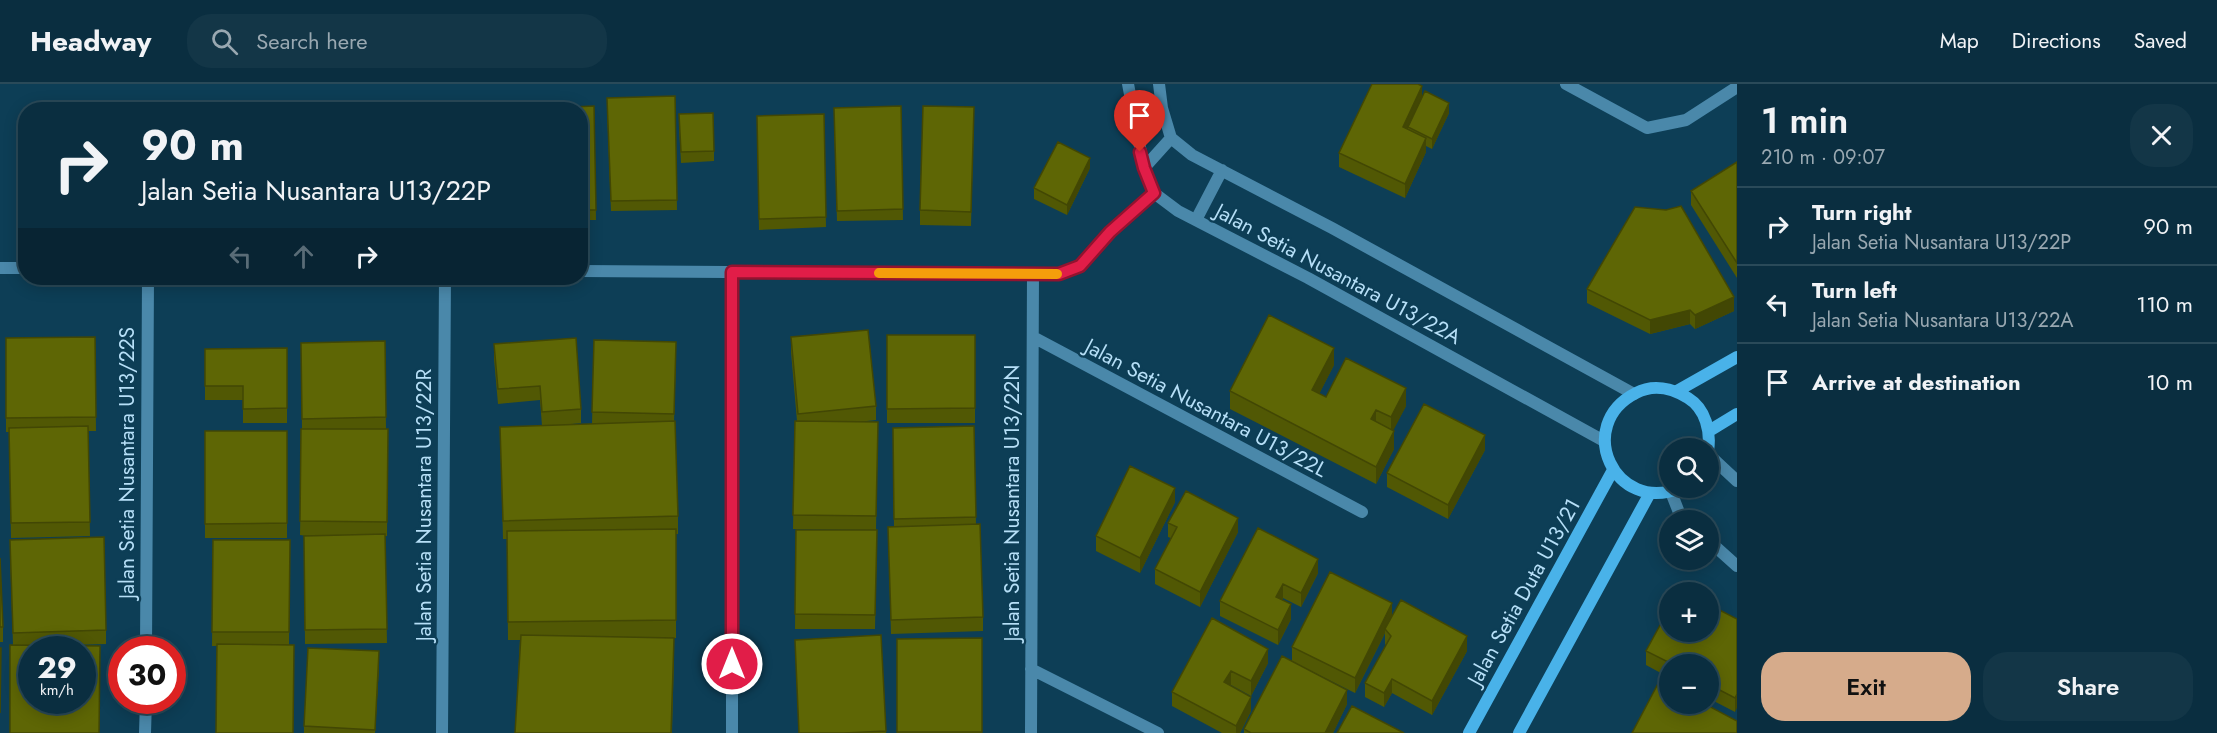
<!DOCTYPE html>
<html lang="en">
<head>
<meta charset="utf-8">
<style>
	:root { --surface:#0a2e40; --page:#133647; --text:#f1f3f6; --muted:#99a8b1; --line:#2a4a59; --accent:#d6ab8b }
	body { margin:0; font-family:Jost,sans-serif; background:var(--page); color:var(--text); height:100vh; display:flex; flex-direction:column; font-size:22px; white-space:nowrap }
	* { box-sizing:border-box; margin:0 }
	p { font-size:20px; color:var(--muted) }
	.icon { flex:none; width:33px; height:33px; fill:none; stroke:currentColor; stroke-width:2; stroke-linecap:round; stroke-linejoin:round }
	.map { position:relative; flex:1; overflow:hidden }
	.details { display:flex; flex-direction:column; background:var(--surface); width:480px }
	.details>* { flex:none }
	.top-card { position:absolute; left:18px; top:18px; width:570px; height:183px; border-radius:24px; box-shadow:0 3px 15px #0003,0 0 0 2px var(--line); background:#0a2e40; color:var(--text); overflow:hidden }
	.buttons { position:absolute; left:1659px; top:354px; display:grid; gap:12px }
	.buttons a { display:grid; place-items:center; width:60px; height:60px; border-radius:50%; background:var(--surface); box-shadow:0 3px 15px #0003,0 0 0 2px var(--line); font-size:30px }
	.speed { position:absolute; left:18px; top:552px; display:flex; gap:12px; font-size:30px; font-weight:700; text-align:center }
	.speed>* { display:grid; place-content:center; width:78px; height:78px; border-radius:50%; background:var(--surface); box-shadow:0 3px 15px #0003,0 0 0 2px var(--line); line-height:1 }
	.speed small { font-size:15px; font-weight:400 }
	.speed .limit { border:9px solid #d22; background:#fff; color:#111 }
	.pin { position:absolute; display:grid; place-items:center; width:51px; height:51px; color:#fff; margin:-62px -26px; border-radius:50% 50% 50% 0; rotate:-45deg; box-shadow:0 0 6px #0007 }
	.pin .icon { rotate:45deg }
	.me { position:absolute; width:66px; margin:-33px; rotate:0deg; stroke-linejoin:round; filter:drop-shadow(0 0 4px #0008) }
	.turn { display:flex; align-items:center; gap:21px; height:126px; padding:0 24px; font-size:27px }
	.turn .icon { width:78px; height:78px; stroke-width:2.5 }
	.turn b { display:block; font-size:42px; line-height:51px }
	.lanes { display:flex; align-items:center; height:57px; padding:0 24px; background:#0003; justify-content:center; gap:30px; direction:ltr }
	.lanes .off { opacity:.35 }
	.round { display:grid; place-items:center; flex:none; width:63px; height:63px; border-radius:24px; background:var(--page) }
	.headline { display:flex; align-items:center; justify-content:space-between; height:102px; padding:0 24px }
	h1 { font-size:36px; font-weight:600; line-height:45px }
	.cta { display:flex; gap:12px; margin-top:auto; padding:12px 24px }
	.cta a { flex:1; height:69px; border-radius:24px; background:var(--accent); color:#111; font-size:24px; font-weight:600; line-height:69px; text-align:center }
	.cta a+a { background:var(--page); color:var(--text) }
	ul { padding:0; list-style:none }
	li { display:flex; align-items:center; gap:18px; height:78px; padding:0 24px; border-top:2px solid var(--line) }
	li div { flex:1 }
	li b { display:block; font-size:22px }
	li em { font-style:normal }
	header { display:flex; align-items:center; gap:36px; box-sizing:border-box; height:84px; padding:0 30px; background:var(--surface); border-bottom:2px solid var(--line) }
	header strong { font-size:28px }
	nav { display:flex; gap:33px; margin-inline-start:auto; font-size:21px }
	.search { width:420px; height:54px; background:var(--page); display:flex; align-items:center; gap:15px; box-sizing:border-box; padding:0 21px; border-radius:24px; color:var(--muted); font-size:22px }
	main { display:flex; flex:1; min-height:0 }
	.map>svg:first-child { display:block }
</style>
</head>
<body>
<header>
<strong>Headway</strong>
<div class="search"><svg class="icon" aria-label="search" viewBox="0 0 24 24"><circle cx="10" cy="10" r="6"/><path d="M15 15l6 6"/></svg>Search here</div>
<nav><a>Map</a><a>Directions</a><a>Saved</a></nav>
</header>
<main>
<div class="map">
<svg width="1737" height="649" viewBox="0 0 1737 649">
	<rect width="100%" height="100%" fill="#0d3e56"/>
	<g fill="none" stroke-linecap="round" stroke-linejoin="round">
		<path stroke="#4a88aa" stroke-width="12" d="M1566,0L1647,44L1686,36L1737,3
			M0,184H26
			M580,187L1059,190L1080,182L1110,148L1154,109
			M732,188V649
			M1033,253L1362,428
			M1708,370L1737,397
			M1671,408L1680,431L1686,436
			M1708,456L1737,482
			M146,566L148,194
			M1031,585L1158,649
			M145,649L146,616
			M442,649L445,194
			M1031,649L1033,189"/>
		<path stroke="#4a88aa" stroke-width="12" d="M1128,0L1144,84L1154,109L1178,127L1308,194L1604,357
			M1159,0L1162,24L1171,54L1192,71L1332,144L1634,310
			M1144,84L1171,54
			M1196,136L1222,86"/>
		<path stroke="#49b2e9" stroke-width="12" d="M1677,307L1737,273
			M1709,347L1737,330
			M1680,404C1615,431 1573,341 1636,309C1653,300 1672,304 1688,314C1706,325 1711,348 1708,367
			M1469,649L1613,386
			M1519,649L1650,409"/>
	</g>
	<path fill="#515804" d="M675,12L677,126L611,127L607,24Z
		M1422,13L1449,29L1432,65L1426,62V68L1405,114L1339,83V69Z
		M594,22L596,136H580V26Z
		M901,22L903,136L837,137L834,35Z
		M974,23L971,142L920,141V126Z
		M824,30L826,143L759,146L757,32Z
		M679,41L714,67V77L681,79Z
		M1737,78V194L1691,121V107Z
		M1090,84L1067,131L1034,115V104Z
		M1587,205L1734,227L1695,245L1690,240L1650,250L1587,219Z
		M887,251H975V339H887Z
		M95,253L96,347H88L90,452L11,454L9,348H6V254Z
		M791,253L876,322V336L858,338H878L876,446L793,445L795,337H797L791,268Z
		M594,256L676,272L674,338L678,432V450H676V554H651L674,572L672,649H515L520,556H508L507,455H503L500,343L542,342L540,316L498,320L494,275V260L581,325V339L562,341L592,340Z
		M385,257L386,345H388L387,452H385L387,559L305,560L304,452H307L300,451L302,345L301,259Z
		M287,264V339H243V316H205V265Z
		M1334,281L1319,310L1326,313L1406,322L1393,346L1394,365L1376,400L1230,325V307Z
		M974,342L976,440L983,533V547L891,550L888,443H894L893,344Z
		M205,347H287V454H205Z
		M1485,366L1448,435L1387,403V389Z
		M1175,418L1140,489L1096,467V452Z
		M1168,439L1238,448L1200,523L1155,500V485L1171,454L1168,453Z
		M796,446H877L875,545H795Z
		M213,456H290L289,561L212,562Z
		M10,470L106,546V560L71,561H13Z
		M0,474L3,543V558H0Z
		M1318,489L1301,523L1283,514L1282,516L1291,535L1278,561L1220,532V517Z
		M1392,532L1467,567L1432,631L1392,609L1384,623L1365,613V599L1386,561L1385,560V549L1355,609L1295,579L1347,620L1333,649H1244V645L1292,577V563Z
		M1212,534L1268,579L1251,612L1231,601L1230,602L1251,627L1240,649H1222L1172,622V608Z
		M1737,535L1735,628L1708,614V580H1670V594L1646,581V567Z
		M881,551L886,649H799L795,556Z
		M982,554V649H897V555Z
		M379,582L375,649H304V642Z"/>
	<path fill="#424704" d="M1422,2V16L1408,43V47L1403,43Z
		M1449,19V29L1432,65V55Z
		M1426,54V68L1405,114V100Z
		M1090,74V84L1067,131V121Z
		M1734,213V227L1695,245V231Z
		M1690,226V240L1650,250V236Z
		M1334,264V281L1312,324V306Z
		M1406,304V322L1391,351V333Z
		M1376,326V343L1371,335Z
		M1394,347V365L1376,400V383Z
		M1485,351V366L1448,435V421Z
		M1175,404V418L1140,489V474Z
		M1238,434V448L1200,523V508Z
		M1318,475V489L1301,523V509Z
		M1283,500V514L1276,527V513Z
		M1392,519V533L1385,545V549L1355,609V594Z
		M1291,520V535L1278,561V546Z
		M1467,552V567L1432,631V617Z
		M1268,565V579L1251,612V597Z
		M379,567V582L375,649Z
		M1231,587V601L1224,613V598Z
		M1392,595V609L1384,623V609Z
		M1347,606V620L1333,649H1325Z
		M1737,610V624L1735,628V614Z
		M1251,613V627L1240,649H1236V642Z"/>
	<path fill="#5e6605" stroke="#424704" stroke-width="1.5" fill-rule="evenodd" d="M1372,0H1418L1422,2L1403,43L1426,54L1405,100L1339,69Z
		M1425,7L1449,19L1432,55L1408,43Z
		M675,12L677,116L611,117L607,14Z
		M131,22V26H70V23Z
		M594,22L596,126H580V26H526V25Z
		M901,22L903,125L837,127L834,24Z
		M923,22L974,23L971,128L920,126Z
		M204,23V26H148Z
		M364,23V26H297V25Z
		M713,29L714,67L681,68L679,30Z
		M824,30L826,133L759,135L757,32Z
		M1058,58L1090,74L1067,121L1034,104Z
		M1737,78V179L1691,107Z
		M1681,122L1734,213L1695,231L1690,226L1650,236L1587,205L1635,123L1666,126Z
		M1269,231L1334,264L1312,306L1326,313L1346,274L1406,304L1391,333L1376,326L1371,335L1394,347L1376,383L1230,307Z
		M868,246L876,322L798,330L791,253Z
		M887,251H975V324L887,325Z
		M95,253L96,333L6,334V254Z
		M576,254L581,325L542,328L540,302L498,305L494,260Z
		M594,256L676,258L674,330L592,328Z
		M385,257L386,333L302,335L301,259Z
		M287,264V324L243,325V302H205V265Z
		M1424,320L1485,351L1448,421L1387,389Z
		M675,337L678,432L503,437L500,343Z
		M795,337L878,338L876,432L793,431Z
		M88,342L90,438L11,439L9,344Z
		M974,342L976,433L894,435L893,344Z
		M301,345H388L387,438L300,437Z
		M205,347H287V439L205,440Z
		M1130,382L1175,404L1140,474L1096,452Z
		M1186,407L1238,434L1200,508L1155,485L1177,443L1168,439Z
		M980,440L983,533L891,536L888,443Z
		M1258,444L1318,475L1301,509L1283,500L1276,513L1291,520L1278,546L1220,517Z
		M676,445V536L508,538L507,447Z
		M796,446H877L875,531L795,530Z
		M385,450L387,545L305,546L304,452Z
		M104,453L106,546L13,549L10,456Z
		M213,456H290L289,548H212Z
		M0,474L3,543H0Z
		M1330,488L1392,519L1355,594L1292,563Z
		M1679,505L1686,508H1677Z
		M1401,516L1467,552L1432,617L1392,595L1384,609L1365,599L1391,552L1385,545Z
		M1708,520L1737,535V610L1735,614L1708,600V580H1672L1646,567L1670,523V548H1708Z
		M1212,534L1268,565L1251,597L1231,587L1224,598L1251,613L1236,642L1172,608Z
		M521,551L674,554L671,649H515Z
		M881,551L886,647L844,649H799L795,556Z
		M982,554V648H897V555Z
		M217,560L294,561L293,649H216Z
		M10,561L100,562L99,649H10ZM32,566H82V616H32Z
		M0,564H1L0,629Z
		M308,564L379,567L375,646L304,642Z
		M1282,572L1347,606L1325,649H1251L1244,645Z
		M1660,596L1670,601V620H1705L1737,637V649H1632Z
		M1352,622L1404,649H1337Z"/>
	<g fill="none" stroke-linecap="round" stroke-linejoin="round">
		<g stroke="#92132f" stroke-width="15">
			<path id="route" d="M732,580V188L1059,190L1080,182L1110,148L1154,109L1144,84L1140,68"/>
		</g>
		<use href="#route" stroke="#e11d48" stroke-width="10"/>
		<path stroke="#f59e0b" stroke-width="10" d="M879,189L1057,190"/>
	</g>
	<g text-anchor="middle" stroke-width="4.5" stroke-linejoin="round" paint-order="stroke">
		<g font-size="21" fill="#b6dff7" stroke="#0d3e56">
			<text transform="translate(1338 190) rotate(28)" y="7">Jalan Setia Nusantara U13/22A</text>
			<text transform="translate(1206 324) rotate(28)" y="7">Jalan Setia Nusantara U13/22L</text>
			<text transform="translate(127 379) rotate(-90)" y="7">Jalan Setia Nusantara U13/22S</text>
			<text transform="translate(1012 419) rotate(-90)" y="7">Jalan Setia Nusantara U13/22N</text>
			<text transform="translate(424 421) rotate(-90)" y="7">Jalan Setia Nusantara U13/22R</text>
			<text transform="translate(1524 508) rotate(-61)" y="7">Jalan Setia Duta U13/21</text>
		</g>
	</g>
</svg>
<div class="buttons">
<a><svg class="icon" aria-label="search" viewBox="0 0 24 24"><circle cx="10" cy="10" r="6"/><path d="M15 15l6 6"/></svg></a>
<a><svg class="icon" aria-label="layers" viewBox="0 0 24 24"><path d="M12 4l9 5-9 5-9-5zM3 14l9 5 9-5"/></svg></a>
<a>+</a>
<a>−</a>
</div>
<div class="speed"><div>29<small>km/h</small></div><div class="limit">30</div></div>
<div class="pin" style="left:1140px;top:68px;background:#d93025"><svg class="icon" aria-label="arrive" viewBox="0 0 24 24"><path d="M6 21V4h12l-3 4 3 4H6"/></svg></div>
<svg class="me" style="left:732px;top:580px" viewBox="-20 -20 40 40"><circle r="17" fill="#e11d48" stroke="#fff" stroke-width="3"/><path d="M0-11L8 9 0 5-8 9z" fill="#fff"/></svg>
<div class="top-card">
<div class="turn"><svg class="icon" aria-label="right" viewBox="0 0 24 24"><path d="M7 20v-9h11M14 6l5 5-5 5"/></svg><div><b>90 m</b>Jalan Setia Nusantara U13/22P</div></div>
<div class="lanes"><svg class="icon off" aria-label="left" viewBox="0 0 24 24"><path d="M17 20v-9H6M10 6l-5 5 5 5"/></svg><svg class="icon off" aria-label="ahead" viewBox="0 0 24 24"><path d="M12 20V5M6 11l6-6 6 6"/></svg><svg class="icon" aria-label="right" viewBox="0 0 24 24"><path d="M7 20v-9h11M14 6l5 5-5 5"/></svg></div>
</div>
</div>
<section class="details">
<div class="headline"><div><h1>1 min</h1><p>210 m · 09:07</p></div><a class="round"><svg class="icon" aria-label="close" viewBox="0 0 24 24"><path d="M6 6l12 12M18 6L6 18"/></svg></a></div>
<ul>
<li><svg class="icon" aria-label="right" viewBox="0 0 24 24"><path d="M7 20v-9h11M14 6l5 5-5 5"/></svg><div><b>Turn right</b><p>Jalan Setia Nusantara U13/22P</p></div><em>90 m</em></li>
<li><svg class="icon" aria-label="left" viewBox="0 0 24 24"><path d="M17 20v-9H6M10 6l-5 5 5 5"/></svg><div><b>Turn left</b><p>Jalan Setia Nusantara U13/22A</p></div><em>110 m</em></li>
<li><svg class="icon" aria-label="arrive" viewBox="0 0 24 24"><path d="M6 21V4h12l-3 4 3 4H6"/></svg><div><b>Arrive at destination</b></div><em>10 m</em></li>
</ul>
<div class="cta"><a>Exit</a><a>Share</a></div>
</section>
</main>
</body>
</html>
